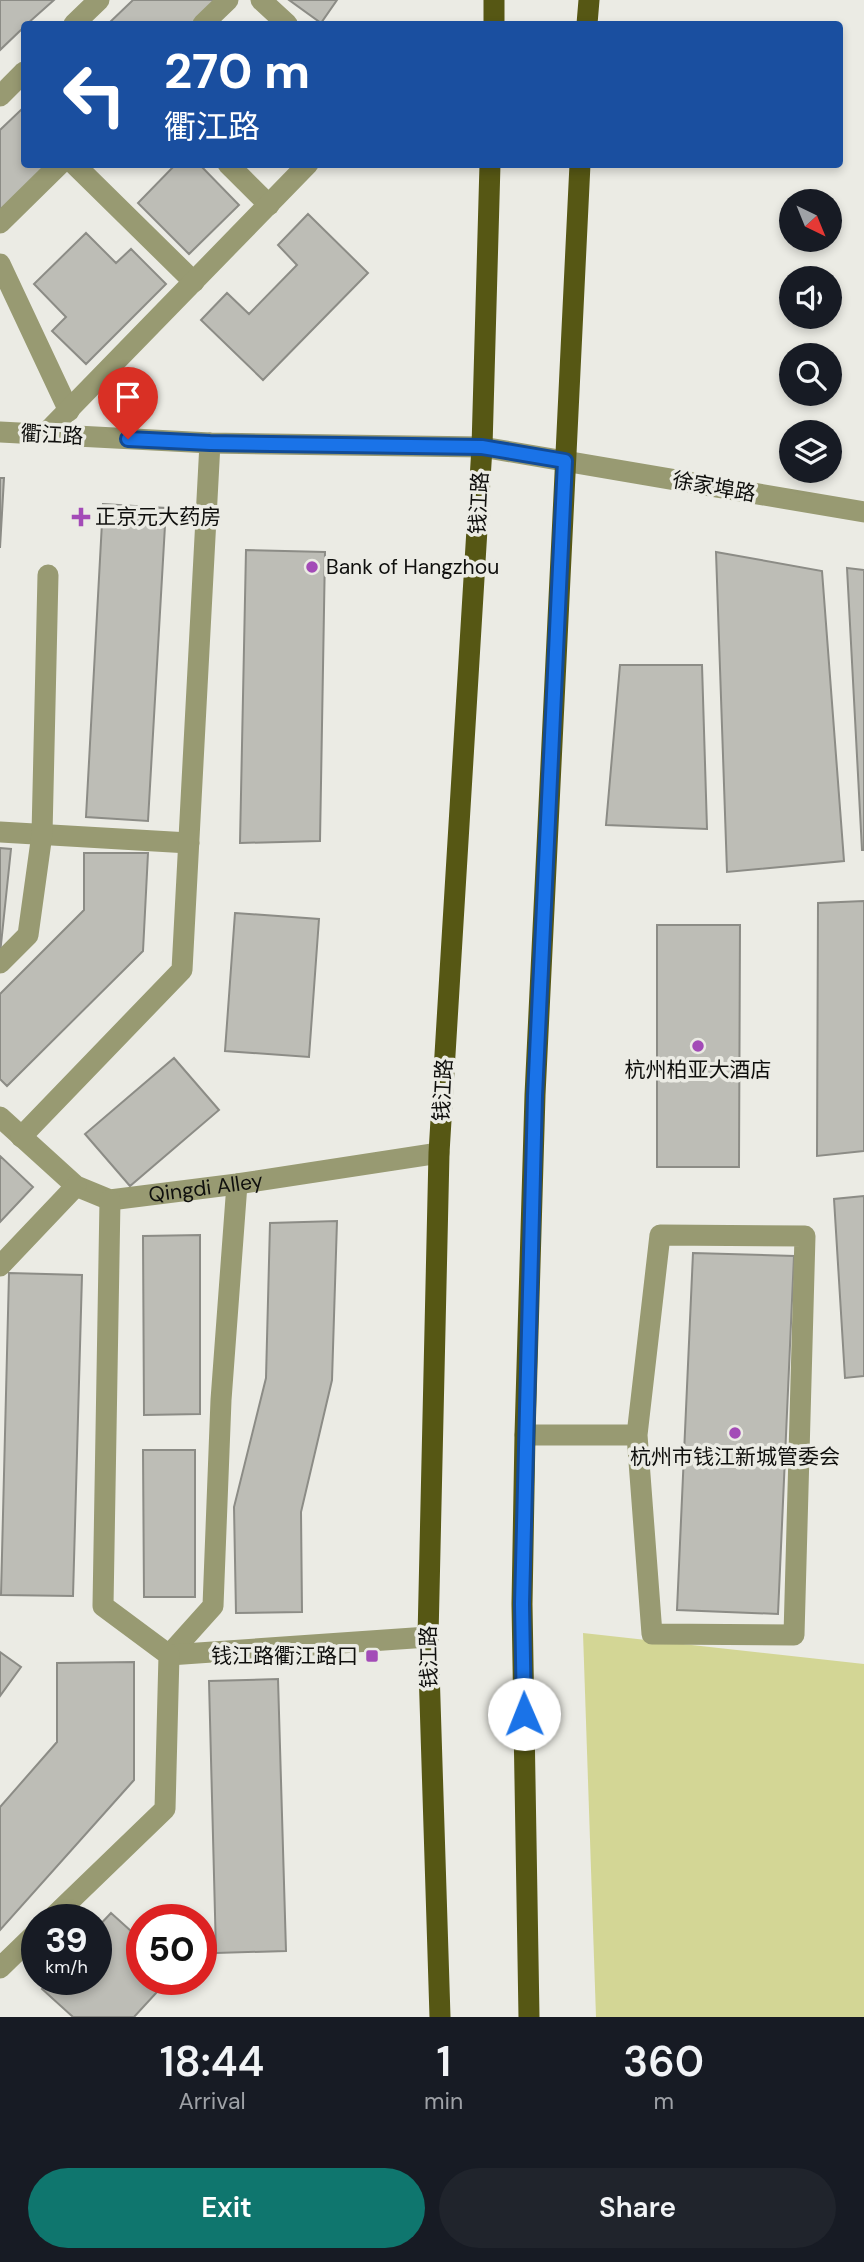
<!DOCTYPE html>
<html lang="en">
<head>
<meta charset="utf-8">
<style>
	:root { --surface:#171b24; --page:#20242c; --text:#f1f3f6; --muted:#9ea1a6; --accent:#0f766e }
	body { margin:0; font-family:"DM Sans","Noto Sans SC",sans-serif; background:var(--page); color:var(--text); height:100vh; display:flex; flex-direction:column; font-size:26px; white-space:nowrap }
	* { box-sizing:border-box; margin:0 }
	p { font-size:23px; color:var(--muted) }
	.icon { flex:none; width:38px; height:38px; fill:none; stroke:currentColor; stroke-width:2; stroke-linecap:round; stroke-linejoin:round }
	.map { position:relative; height:2017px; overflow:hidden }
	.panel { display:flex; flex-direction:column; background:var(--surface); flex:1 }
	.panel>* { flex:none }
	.banner { position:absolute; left:21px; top:21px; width:822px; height:147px; border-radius:7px; box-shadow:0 4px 10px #0003; background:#1a4fa0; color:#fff; overflow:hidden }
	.needle { width:46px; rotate:137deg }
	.buttons { position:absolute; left:779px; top:189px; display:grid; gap:14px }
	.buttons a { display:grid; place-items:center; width:63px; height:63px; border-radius:50%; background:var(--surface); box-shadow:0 4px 10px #0003; font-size:35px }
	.speed { position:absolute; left:21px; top:1904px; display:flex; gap:14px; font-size:35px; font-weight:700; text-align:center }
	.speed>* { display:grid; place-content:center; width:91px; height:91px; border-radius:50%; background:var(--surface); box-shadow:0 4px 10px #0003; line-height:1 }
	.speed small { font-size:18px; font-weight:400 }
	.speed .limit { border:10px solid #d22; background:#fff; color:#111 }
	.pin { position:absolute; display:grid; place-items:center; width:60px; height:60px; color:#fff; margin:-72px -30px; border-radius:50% 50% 50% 0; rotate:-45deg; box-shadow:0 0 7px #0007 }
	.pin .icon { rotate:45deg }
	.me { position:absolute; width:77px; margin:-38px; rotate:359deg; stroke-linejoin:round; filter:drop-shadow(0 0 5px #0008) }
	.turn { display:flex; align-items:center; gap:24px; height:147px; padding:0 28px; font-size:32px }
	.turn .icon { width:91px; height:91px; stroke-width:2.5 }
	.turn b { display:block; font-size:49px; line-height:60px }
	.eta { display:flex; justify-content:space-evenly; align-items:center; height:119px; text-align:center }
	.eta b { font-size:42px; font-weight:600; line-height:49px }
	.cta { display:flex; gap:14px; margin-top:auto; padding:14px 28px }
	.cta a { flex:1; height:80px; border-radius:42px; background:var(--accent); color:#fff; font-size:28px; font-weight:600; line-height:80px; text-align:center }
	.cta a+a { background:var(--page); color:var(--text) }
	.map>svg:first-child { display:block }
</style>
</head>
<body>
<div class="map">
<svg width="864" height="2017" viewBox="0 0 864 2017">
	<rect width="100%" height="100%" fill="#ebebe4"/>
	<path fill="#d3d695" d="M583,1633L864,1664V2017H596Z"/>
	<path fill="#bdbdb6" stroke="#8c8c86" stroke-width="2" d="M0,0H54L27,24H24V27L0,50Z
		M133,0H220L195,24H108Z
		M289,0H337L321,23Z
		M24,107V164H54L0,215V130Z
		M176,164H199L239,205L189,254L138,203Z
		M308,214L368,273L263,380L201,320L227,293L249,314L297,265L278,245Z
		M86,233L116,263L131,249L166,284L86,364L52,331L66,317L34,284Z
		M0,478H4L0,548Z
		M103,504L166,508L148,821L86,817Z
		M246,550L325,552L320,841L240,843Z
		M716,552L822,571L844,861L727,872Z
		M847,568L864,570V850H862Z
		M620,665H702L707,829L606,825Z
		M0,848L11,849L0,954Z
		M84,853H148L143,951L7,1086L0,1079V994L84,910Z
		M864,901V1151L817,1156L818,903Z
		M235,913L319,919L309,1057L225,1051Z
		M657,925H740L739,1167H657Z
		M174,1058L219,1110L130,1186L85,1134Z
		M0,1156L33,1187L0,1222Z
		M864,1196V1376L845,1378L834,1199Z
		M337,1221L332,1380L301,1512L302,1612L236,1613L234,1507L266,1378L270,1223Z
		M200,1235V1414L144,1415L143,1236Z
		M693,1253L794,1256L778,1614L677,1610Z
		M9,1273L82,1275L73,1596L1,1595Z
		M143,1450H195V1597H144Z
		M0,1652L21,1667L0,1696Z
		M134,1662V1780L0,1930V1807L57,1742V1663Z
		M278,1679L286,1951L216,1953L209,1681Z
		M111,1913L142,1941V1979H169L134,2017H73L42,1989L50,1979H96V1929Z"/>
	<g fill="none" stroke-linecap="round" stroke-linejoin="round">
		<g stroke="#989a72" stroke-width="21">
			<path d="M261,0L287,24"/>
			<path d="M74,24L99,0"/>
			<path d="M203,24L228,0"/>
			<path d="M0,96L24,72"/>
			<path d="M74,164L194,282"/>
			<path d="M228,164L269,205"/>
			<path d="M0,223L60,164"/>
			<path d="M0,264L69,411"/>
			<path d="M0,432L210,443L482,447L864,512"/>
			<path d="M45,434L308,164"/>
			<path d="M0,832L189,843"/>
			<path d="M0,963L28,935L42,834L48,575"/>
			<path id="s1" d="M0,1117L76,1186L110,1200L237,1184L439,1153"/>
			<path d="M21,1137L182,970L210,443"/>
			<path d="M0,1266L76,1186"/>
			<path d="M525,1435H637L660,1235L805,1236L794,1635L652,1634L637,1435"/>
			<path d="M169,1655L213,1606L221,1400L237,1184"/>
			<path d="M169,1655L428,1637"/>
			<path d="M50,1920L165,1809L169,1655L103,1606L110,1200"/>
			<path d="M0,1968L37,1932"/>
		</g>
		<path stroke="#565714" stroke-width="21" d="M494,24V0
			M587,24L589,0
			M440,2017L428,1637L439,1153L482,447L490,164
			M529,2017L522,1604L525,1435L535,1095L580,164"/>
	</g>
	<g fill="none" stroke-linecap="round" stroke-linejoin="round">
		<g stroke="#114b97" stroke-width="18">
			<path id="route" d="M128,439L210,443L482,447L565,461L535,1096L522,1604L524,1714"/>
		</g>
		<use href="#route" stroke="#1a73e8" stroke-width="12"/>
	</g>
	<g fill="#a34bb7" stroke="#ebebe4" stroke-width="2.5">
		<path d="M77.5 506.5h7v7h7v7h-7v7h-7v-7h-7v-7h7z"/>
		<circle cx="312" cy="567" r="7"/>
		<circle cx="698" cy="1046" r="7"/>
		<circle cx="735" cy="1433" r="7"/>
		<rect x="365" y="1649" width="14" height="14" rx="3.5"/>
	</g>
	<g text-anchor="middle" stroke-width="7" stroke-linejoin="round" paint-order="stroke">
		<g font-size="21" fill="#0f0f0d" stroke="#ebebe4">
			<text transform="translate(52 435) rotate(3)" y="7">衢江路</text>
			<text transform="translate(714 487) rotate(10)" y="7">徐家埠路</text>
			<text transform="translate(479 503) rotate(-87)" y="7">钱江路</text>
			<text transform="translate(443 1090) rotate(-87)" y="7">钱江路</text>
			<text dy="7" stroke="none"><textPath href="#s1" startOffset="236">Qingdi Alley</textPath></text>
			<text transform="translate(429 1657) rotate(-91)" y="7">钱江路</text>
		</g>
		<g font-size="21" fill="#0f0f0d" stroke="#ebebe4" text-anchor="start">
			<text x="95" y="524">正京元大药房</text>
			<text x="326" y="574">Bank of Hangzhou</text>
			<text x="698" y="1077" text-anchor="middle">杭州柏亚大酒店</text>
			<text x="735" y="1464" text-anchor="middle">杭州市钱江新城管委会</text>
			<text x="358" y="1663" text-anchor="end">钱江路衢江路口</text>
		</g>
	</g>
</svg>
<div class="buttons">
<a><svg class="needle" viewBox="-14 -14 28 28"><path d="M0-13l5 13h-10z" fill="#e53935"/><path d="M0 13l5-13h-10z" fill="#9ea1a6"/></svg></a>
<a><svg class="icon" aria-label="sound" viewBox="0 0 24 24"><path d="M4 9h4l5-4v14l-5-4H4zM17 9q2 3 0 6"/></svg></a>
<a><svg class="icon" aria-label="search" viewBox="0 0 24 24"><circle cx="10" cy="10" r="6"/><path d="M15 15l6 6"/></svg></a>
<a><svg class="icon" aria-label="layers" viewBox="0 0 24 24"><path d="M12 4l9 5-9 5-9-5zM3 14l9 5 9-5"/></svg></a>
</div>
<div class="speed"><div>39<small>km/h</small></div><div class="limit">50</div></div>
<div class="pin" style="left:128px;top:439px;background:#d93025"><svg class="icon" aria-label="arrive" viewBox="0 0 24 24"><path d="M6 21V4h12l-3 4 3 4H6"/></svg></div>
<svg class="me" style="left:524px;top:1714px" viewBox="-20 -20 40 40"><circle r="19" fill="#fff"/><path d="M0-13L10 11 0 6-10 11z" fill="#1a73e8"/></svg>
<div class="banner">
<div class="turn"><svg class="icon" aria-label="left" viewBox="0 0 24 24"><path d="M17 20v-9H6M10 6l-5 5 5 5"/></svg><div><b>270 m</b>衢江路</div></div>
</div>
</div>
<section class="panel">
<div class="eta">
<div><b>18:44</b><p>Arrival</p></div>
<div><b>1</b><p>min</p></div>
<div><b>360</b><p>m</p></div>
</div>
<div class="cta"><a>Exit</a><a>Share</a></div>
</section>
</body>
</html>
